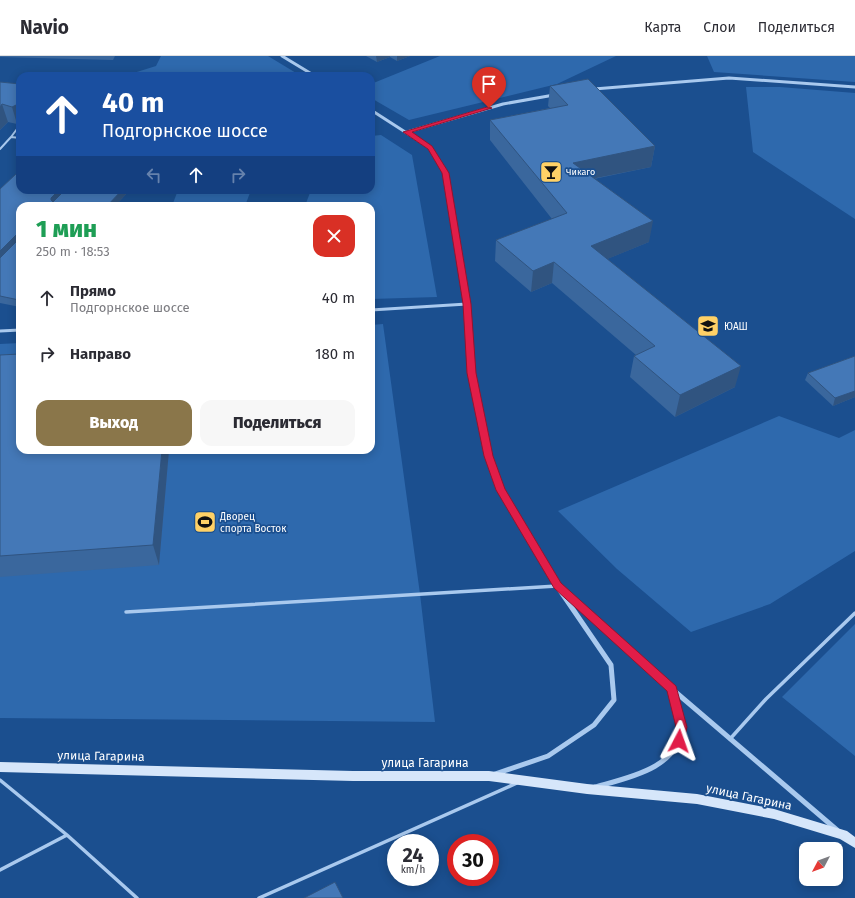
<!DOCTYPE html>
<html lang="ru">
<head>
<meta charset="utf-8">
<style>
	:root { --surface:#fff; --page:#f7f7f7; --text:#2b2b33; --muted:#7c7c81; --line:#e1e1e2; --accent:#8a764a }
	body { margin:0; font-family:"Fira Sans",sans-serif; background:var(--page); color:var(--text); height:100vh; display:flex; flex-direction:column; font-size:15px; white-space:nowrap }
	* { box-sizing:border-box; margin:0 }
	p { font-size:13px; color:var(--muted) }
	.icon { flex:none; width:22px; height:22px; fill:none; stroke:currentColor; stroke-width:2; stroke-linecap:round; stroke-linejoin:round }
	.map { position:relative; flex:1; overflow:hidden }
	.drawer { position:absolute; left:16px; top:146px; width:359px; height:252px; display:flex; flex-direction:column; background:var(--surface); border-radius:12px; box-shadow:0 2px 10px #0003 }
	.drawer>* { flex:none }
	.guide { position:absolute; left:16px; top:16px; width:359px; height:122px; border-radius:12px; box-shadow:0 2px 10px #0003; background:#1a4fa0; color:#fff; overflow:hidden }
	.needle { width:26px; rotate:229deg }
	.tools { position:absolute; left:799px; top:786px; display:grid; gap:8px }
	.tools a { display:grid; place-items:center; width:44px; height:44px; border-radius:8px; background:var(--surface); box-shadow:0 2px 10px #0003; font-size:20px }
	.speed { position:absolute; left:387px; top:778px; display:flex; gap:8px; font-size:20px; font-weight:700; text-align:center }
	.speed>* { display:grid; place-content:center; width:52px; height:52px; border-radius:50%; background:var(--surface); box-shadow:0 2px 10px #0003; line-height:1 }
	.speed small { font-size:10px; font-weight:400 }
	.speed .limit { border:6px solid #d22; background:#fff; color:#111 }
	.pin { position:absolute; display:grid; place-items:center; width:34px; height:34px; color:#fff; margin:-41px -17px; border-radius:50% 50% 50% 0; rotate:-45deg; box-shadow:0 0 4px #0007 }
	.pin .icon { rotate:45deg }
	.me { position:absolute; width:44px; margin:-22px; rotate:4deg; stroke-linejoin:round; filter:drop-shadow(0 0 3px #0008) }
	.turn { display:flex; align-items:center; gap:14px; height:84px; padding:0 20px; font-size:18px }
	.turn .icon { width:52px; height:52px; stroke-width:2.5 }
	.turn b { display:block; font-size:28px; line-height:34px }
	.lanes { display:flex; align-items:center; height:38px; padding:0 20px; background:#0003; justify-content:center; gap:20px; direction:ltr }
	.lanes .off { opacity:.35 }
	.round { display:grid; place-items:center; flex:none; width:42px; height:42px; border-radius:12px; background:var(--page) }
	.head { display:flex; align-items:center; justify-content:space-between; height:68px; padding:0 20px }
	h1 { font-size:24px; font-weight:800; line-height:30px; color:#1e9e55 }
	.action { display:flex; gap:8px; margin-top:auto; padding:8px 20px }
	.action a { flex:1; height:46px; border-radius:12px; background:var(--accent); color:#fff; font-size:16px; font-weight:800; line-height:46px; text-align:center }
	.action a+a { background:var(--page); color:var(--text) }
	ul { padding:0; list-style:none }
	li { display:flex; align-items:center; gap:12px; height:56px; padding:0 20px }
	li div { flex:1 }
	li b { display:block; font-size:15px }
	li em { font-style:normal }
	header { display:flex; align-items:center; gap:24px; box-sizing:border-box; height:56px; padding:0 20px; background:var(--surface); border-bottom:1px solid var(--line) }
	header strong { font-size:19px }
	nav { display:flex; gap:22px; margin-inline-start:auto; font-size:14px }
	.map>svg:first-child { display:block }
</style>
</head>
<body>
<header>
<strong>Navio</strong>
<nav><a>Карта</a><a>Слои</a><a>Поделиться</a></nav>
</header>
<div class="map">
<svg width="855" height="842" viewBox="0 0 855 842">
	<rect width="100%" height="100%" fill="#1b4f8f"/>
	<path fill="#2e69ad" d="M161,0H268L301,20H124L156,10Z
		M440,0H616L557,28L409,64L371,42V28Z
		M707,0H855V26L714,16Z
		M746,31H780L855,37V163L753,96Z
		M381,79L412,99L437,241L371,243V150H305L311,134H371V80Z
		M178,134H251L245,150H172Z
		M383,268L420,538L435,666L0,662V288L20,287V394H371V269Z
		M779,360L839,382L855,374V495L770,548L691,576L617,513L558,455Z
		M855,568V700L782,641Z"/>
	<g fill="none" stroke-linecap="round" stroke-linejoin="round">
		<path stroke="#a9c9ee" stroke-width="2" d="M20,69L11,81L20,82
			M0,93L11,81"/>
		<path stroke="#a9c9ee" stroke-width="3" d="M371,254L467,248
			M0,275L20,274"/>
		<path stroke="#a9c9ee" stroke-width="3.5" d="M126,556L557,530
			M730,683L766,643L855,557
			M0,724L67,779L137,842
			M0,814L67,779
			M259,842L517,727"/>
		<path stroke="#a9c9ee" stroke-width="3" d="M282,0L315,20
			M594,33L729,22L855,31
			M371,54L430,92L446,117L461,214
			M407,76L503,48L554,39"/>
		<path stroke="#a9c9ee" stroke-width="3.5" d="M461,213L467,248L472,317L489,401L501,434L533,488"/>
		<path stroke="#a9c9ee" stroke-width="5" d="M562,534L672,633L837,774
			M495,718L548,700L594,669L614,644L611,609L557,530L532,487
			M595,731C627,722 681,712 681,670C681,658 676,645 672,634"/>
		<path fill="#d6e6fa" fill-rule="evenodd" d="M0,706L353,715H489L587,728L697,738L774,753L847,775L855,781V792L840,783L774,763L697,748L587,738L489,725H353L0,716Z"/>
	</g>
	<path fill="#3a679d" d="M0,0H115L113,4L0,1Z
		M366,0H410L397,5L390,1L377,6Z
		M0,26L20,28V67L17,68L8,66L0,74Z
		M550,30L655,90L651,111L594,123L649,186L607,203L735,331L675,361L630,321L634,300L636,299L552,227L531,236L495,205L496,184L552,163L490,84V64L550,52L548,50Z
		M0,133L20,134H130L115,150H20V251L0,247Z
		M0,299L20,394H169L159,509L0,521Z
		M855,300V341L833,350L805,324L808,317Z"/>
	<path fill="#305480" d="M376,0H390V1L377,6Z
		M397,0H410L397,5Z
		M2,48L8,66L0,74V51Z
		M16,49L20,64V67L17,68L12,51Z
		M655,90L651,111L571,127L573,107Z
		M59,134H67L53,149L51,144V142Z
		M122,134H130L115,150H107Z
		M653,165L649,186L588,211L591,190Z
		M17,178L20,185L0,204V195Z
		M554,206L552,227L531,236L533,215Z
		M741,310L735,331L675,361L680,339Z
		M855,335V341L833,350L835,342Z
		M162,394H169L159,509L153,489Z"/>
	<path fill="#4478b7" stroke="#305480" d="M588,23L655,90L573,107L653,165L591,190L741,310L680,339L634,300L655,290L554,206L533,215L496,184L567,157L490,64L568,49L550,30Z
		M0,26L20,28V53L17,52L16,49L12,51L2,48L0,51Z
		M16,118L20,119V134H59L51,142V144L53,146L65,134H122L107,150H20V243L19,244L0,240V202L20,182V179L17,178L0,195V133Z
		M20,298V394H162L153,489L0,500V299Z
		M855,300V335L835,342L808,317Z
		M335,826L343,842H304Z"/>
	<path fill="#e11d48" stroke="#92132f" d="M487,51L492,52L412,76L432,90L449,117L471,248L476,317L493,400L505,433L561,527L676,630L687,671L683,689L679,690L675,689L673,685L676,671L667,635L554,532L496,434L484,400L467,317L463,248L442,117L428,93L403,76Z"/>
	<defs>
		<g id="bar-square" transform="scale(1.15)"><rect x="-9" y="-9" width="18" height="18" rx="4" fill="#ffd166" stroke="#1b4f8f"/><path d="M-6-5H6L.8 .8V4.5H3.5V6h-7V4.5H-.8V.8Z" fill="#111"/></g>
		<g id="university-square" transform="scale(1.15)"><rect x="-9" y="-9" width="18" height="18" rx="4" fill="#ffd166" stroke="#1b4f8f"/><path d="M0-5L7-2L0 1L-7-2ZM-4 1L0 2.5L4 1V4Q0 6-4 4Z" fill="#111"/></g>
		<g id="stadium-square" transform="scale(1.15)"><rect x="-9" y="-9" width="18" height="18" rx="4" fill="#ffd166" stroke="#1b4f8f"/><path d="M0-5a6.5 5 0 1 0 0 10a6.5 5 0 1 0 0-10ZM-3.5-1.8h7v3.6h-7Z" fill="#111"/></g>
	</defs>
	<g fill-rule="evenodd">
		<use href="#bar-square" x="551" y="116"/>
		<use href="#university-square" x="708" y="270"/>
		<use href="#stadium-square" x="205" y="466"/>
	</g>
	<g text-anchor="middle" stroke-width="3.5" stroke-linejoin="round" paint-order="stroke">
		<g font-size="9" fill="#fff" stroke="#1b4f8f" text-anchor="start">
			<text x="566" y="119">Чикаго</text>
		</g>
		<g font-size="10" fill="#fff" stroke="#1b4f8f" text-anchor="start">
			<text x="724" y="274">ЮАШ</text>
			<text x="220" y="464">Дворец<tspan x="220" dy="12">спорта Восток</tspan></text>
		</g>
		<g font-size="12" fill="#fff" stroke="#1b4f8f">
			<text transform="translate(101 700) rotate(1)" y="4">улица Гагарина</text>
			<text x="425" y="711">улица Гагарина</text>
			<text transform="translate(749 741) rotate(12)" y="4">улица Гагарина</text>
		</g>
	</g>
</svg>
<div class="tools">
<a><svg class="needle" viewBox="-14 -14 28 28"><path d="M0-13l5 13h-10z" fill="#e53935"/><path d="M0 13l5-13h-10z" fill="#7c7c81"/></svg></a>
</div>
<div class="speed"><div>24<small>km/h</small></div><div class="limit">30</div></div>
<div class="pin" style="left:489px;top:52px;background:#d93025"><svg class="icon" aria-label="arrive" viewBox="0 0 24 24"><path d="M6 21V4h12l-3 4 3 4H6"/></svg></div>
<svg class="me" style="left:679px;top:685px" viewBox="-20 -20 40 40"><path d="M0-17L14 15 0 8-14 15z" fill="#e11d48" stroke="#fff" stroke-width="4"/></svg>
<div class="guide">
<div class="turn"><svg class="icon" aria-label="ahead" viewBox="0 0 24 24"><path d="M12 20V5M6 11l6-6 6 6"/></svg><div><b>40 m</b>Подгорнское шоссе</div></div>
<div class="lanes"><svg class="icon off" aria-label="left" viewBox="0 0 24 24"><path d="M17 20v-9H6M10 6l-5 5 5 5"/></svg><svg class="icon" aria-label="ahead" viewBox="0 0 24 24"><path d="M12 20V5M6 11l6-6 6 6"/></svg><svg class="icon off" aria-label="right" viewBox="0 0 24 24"><path d="M7 20v-9h11M14 6l5 5-5 5"/></svg></div>
</div>
<section class="drawer">
<div class="head"><div><h1>1 мин</h1><p>250 m · 18:53</p></div><a class="round" style="background:#d93025;color:#fff"><svg class="icon" aria-label="close" viewBox="0 0 24 24"><path d="M6 6l12 12M18 6L6 18"/></svg></a></div>
<ul>
<li><svg class="icon" aria-label="ahead" viewBox="0 0 24 24"><path d="M12 20V5M6 11l6-6 6 6"/></svg><div><b>Прямо</b><p>Подгорнское шоссе</p></div><em>40 m</em></li>
<li><svg class="icon" aria-label="right" viewBox="0 0 24 24"><path d="M7 20v-9h11M14 6l5 5-5 5"/></svg><div><b>Направо</b></div><em>180 m</em></li>
</ul>
<div class="action"><a>Выход</a><a>Поделиться</a></div>
</section>
</div>
</body>
</html>
